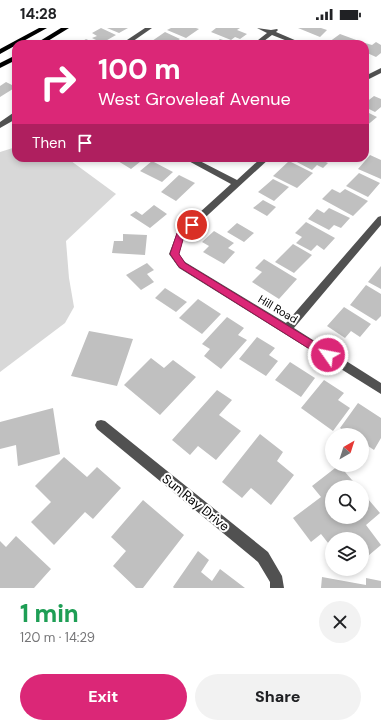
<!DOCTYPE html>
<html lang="en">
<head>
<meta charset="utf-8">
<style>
	:root { --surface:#fff; --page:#f2f2f2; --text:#202124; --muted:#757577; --accent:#db2777 }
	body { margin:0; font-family:"DM Sans",sans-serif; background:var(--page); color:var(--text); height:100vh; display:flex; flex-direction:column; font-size:15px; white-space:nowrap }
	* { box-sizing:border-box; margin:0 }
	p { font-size:13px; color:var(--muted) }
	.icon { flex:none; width:22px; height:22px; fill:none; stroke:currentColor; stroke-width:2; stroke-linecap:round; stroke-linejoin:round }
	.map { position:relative; height:560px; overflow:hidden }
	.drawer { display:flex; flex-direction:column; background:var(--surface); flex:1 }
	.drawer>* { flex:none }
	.guide { position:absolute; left:12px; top:12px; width:357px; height:122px; border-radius:12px; box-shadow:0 2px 6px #0003; background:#db2777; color:#fff; overflow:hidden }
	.needle { width:26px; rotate:39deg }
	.buttons { position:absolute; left:325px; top:400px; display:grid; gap:8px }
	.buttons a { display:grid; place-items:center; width:44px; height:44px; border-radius:50%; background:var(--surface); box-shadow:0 2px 6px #0003; font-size:20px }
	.pin { position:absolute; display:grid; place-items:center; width:34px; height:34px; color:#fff; margin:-17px; border:2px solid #fff; border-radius:50%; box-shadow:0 1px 4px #0007 }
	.me { position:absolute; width:44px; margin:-22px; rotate:303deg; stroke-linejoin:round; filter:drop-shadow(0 0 3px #0008) }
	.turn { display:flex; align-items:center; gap:14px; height:84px; padding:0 20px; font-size:18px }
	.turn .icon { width:52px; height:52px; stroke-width:2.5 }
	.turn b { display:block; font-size:28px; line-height:34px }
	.then { display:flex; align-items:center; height:38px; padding:0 20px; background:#0003; gap:8px; font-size:15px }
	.round { display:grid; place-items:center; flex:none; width:42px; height:42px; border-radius:21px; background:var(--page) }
	.headline { display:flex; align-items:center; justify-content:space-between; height:68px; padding:0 20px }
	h1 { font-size:24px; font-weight:800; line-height:30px; color:#1e9e55 }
	.cta { display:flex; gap:8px; margin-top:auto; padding:8px 20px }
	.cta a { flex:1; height:46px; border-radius:24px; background:var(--accent); color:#fff; font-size:16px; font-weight:800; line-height:46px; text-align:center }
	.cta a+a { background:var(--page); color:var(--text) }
	.status { display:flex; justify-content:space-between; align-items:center; height:28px; padding:0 20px; background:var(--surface); direction:ltr }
	.status svg { height:11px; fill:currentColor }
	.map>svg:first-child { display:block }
</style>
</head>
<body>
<div class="status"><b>14:28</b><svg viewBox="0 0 49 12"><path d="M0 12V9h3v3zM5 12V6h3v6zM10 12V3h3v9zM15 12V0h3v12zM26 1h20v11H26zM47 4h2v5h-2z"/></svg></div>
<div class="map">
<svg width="381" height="560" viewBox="0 0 381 560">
	<rect width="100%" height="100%" fill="#fff"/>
	<path fill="#d8d8d8" d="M16,119V130H67L116,166L66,213L69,250L74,279L65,295L0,344V124Z"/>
	<path fill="#c0c0c0" d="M101,0L116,7L102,15L92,10L97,8L92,5Z
		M107,0H128L119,5Z
		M171,0H196L199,1L186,10L167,2Z
		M216,0H240L237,2L247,6L240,11L235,9L231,12L211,4Z
		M298,0H321L327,2L320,9Z
		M165,4L180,11L173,16H159L152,13Z
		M340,6L359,13L356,16H333L329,14Z
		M86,11L97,16H78Z
		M220,11L232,15L213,16Z
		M376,14L381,17V25L376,29L365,24V15L372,17Z
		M6,54L16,59L0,69V58Z
		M374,68L381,71V79L375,84L365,79V75Z
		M365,83L377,89L365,99Z
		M370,127L381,132V151L358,141Z
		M113,130H145L131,141Z
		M295,130H323L321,132L328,135L323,140L317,137L312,142L293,132Z
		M152,133L173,144L162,154L140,143Z
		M289,133L313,145L297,160L273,148Z
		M359,145L380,155L368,169L346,158Z
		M179,147L195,155L176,173L161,164Z
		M273,151L289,159L274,173L258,164Z
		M332,161L340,165L345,161L368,173L353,188L322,171Z
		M263,172L276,179L267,188L253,180Z
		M154,177L167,186L150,200L130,187L136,183L142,187Z
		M329,180L350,190L341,200L334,197L329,202L308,191L317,181L324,185Z
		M306,194L335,210L324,222L317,217L311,223L296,215L302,209L295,205Z
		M237,195L254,205L244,214L227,204Z
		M214,203L234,215L228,220L235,224L224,236L203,224L209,218L202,214Z
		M123,206L147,207L145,227L112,225L114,213H123Z
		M293,216L312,227L294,245L275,234Z
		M264,231L297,251L279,271L252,254L262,244L255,240Z
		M147,235L154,242L147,246L154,254L141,262L126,247Z
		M381,238V261L368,254Z
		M366,257L381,266V288L376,293L350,277Z
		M165,260L187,274L176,284L155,270Z
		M198,271L221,286L202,306L179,290Z
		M344,279L371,296L360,309L351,303L345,310L327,298Z
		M227,289L244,300L238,307L247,312L221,341L204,328L210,321L202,316Z
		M89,303L133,311L117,358L71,348Z
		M257,309L275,320L269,327L278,333L266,348L239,331Z
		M151,330L164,340L173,332L196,349L160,387L124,357Z
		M290,334L315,350L301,369L275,352Z
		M324,352L344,365L338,372L350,380L333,403L301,380Z
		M217,362L232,372L219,387L241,403L216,432L198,418L190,427L172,412Z
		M358,375L381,390V410L374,422L362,414V407H351L340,400Z
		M53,380L60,426L18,438L16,417L0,421V394Z
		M260,406L283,424L277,433L294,447L271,477L251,460L242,470L222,454Z
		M64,429L87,449L97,439L121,460L93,491L85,484L54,517L31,494L51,474L35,458Z
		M339,437L358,459H332V489H362V464L380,485L366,497L381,517L362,533V511H332V520L321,506L311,514L293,490L321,469L312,458Z
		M143,472L184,507L143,560H136L113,538L126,523L111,509Z
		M16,508L51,541L34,560H0V513L6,519Z
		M198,523L209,532L201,544L212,553L220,541L245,560H174L173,559Z
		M322,549L366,557V550L381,553V560H321Z"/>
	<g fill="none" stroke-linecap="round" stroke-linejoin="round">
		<path fill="#515151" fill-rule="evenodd" d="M145,0H152L129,16H121Z
			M257,0L271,2L277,1L278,2L276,4L304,16H295L272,7L260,16H253L267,5Z
			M381,40V45L365,53V48Z
			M13,85H16V91L0,100V94Z
			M183,130H194L237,152L261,130H270L184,209L179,226L185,234L286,295L378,189L381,188V197L294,300L381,355V366L179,240L169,226L177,205L231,156Z
			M101,392L105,393L268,524L282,548L284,560H270V554L258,534L97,401L95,397L97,393Z"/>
		<path fill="#000" fill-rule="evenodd" d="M39,0H47L0,26V21Z
			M61,0H69L43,16H35Z
			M16,27V32L0,40V35Z"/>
	</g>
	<path fill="#db2777" stroke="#8e194d" d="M192,194L196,197L184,208L179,226L185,235L331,324L332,327L331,330H324L179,239L170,226L177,205Z"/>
	<g text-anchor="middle" stroke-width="4" stroke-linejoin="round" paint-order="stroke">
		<g font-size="11" fill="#000" stroke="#fff">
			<text transform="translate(278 281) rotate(31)" y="4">Hill Road</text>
		</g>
		<g font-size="13" fill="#000" stroke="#fff">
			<text transform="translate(196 474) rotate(39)" y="5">Sun Ray Drive</text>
		</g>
	</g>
</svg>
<div class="buttons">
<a><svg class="needle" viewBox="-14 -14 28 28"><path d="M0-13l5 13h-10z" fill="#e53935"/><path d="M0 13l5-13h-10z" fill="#757577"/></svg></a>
<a><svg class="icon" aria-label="search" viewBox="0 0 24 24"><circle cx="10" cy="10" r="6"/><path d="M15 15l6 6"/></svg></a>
<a><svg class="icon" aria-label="layers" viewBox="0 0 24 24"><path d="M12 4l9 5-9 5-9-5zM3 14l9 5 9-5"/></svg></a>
</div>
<div class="pin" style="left:192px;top:197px;background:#d93025"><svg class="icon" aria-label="arrive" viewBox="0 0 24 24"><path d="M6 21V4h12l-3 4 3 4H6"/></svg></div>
<svg class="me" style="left:328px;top:327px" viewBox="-20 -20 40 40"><circle r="17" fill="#db2777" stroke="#fff" stroke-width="3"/><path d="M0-11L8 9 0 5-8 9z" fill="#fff"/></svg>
<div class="guide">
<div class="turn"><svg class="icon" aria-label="right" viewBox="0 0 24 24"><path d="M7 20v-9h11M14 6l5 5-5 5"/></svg><div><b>100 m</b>West Groveleaf Avenue</div></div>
<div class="then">Then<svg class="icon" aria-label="arrive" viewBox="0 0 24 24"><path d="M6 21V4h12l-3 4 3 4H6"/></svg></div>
</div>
</div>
<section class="drawer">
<div class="headline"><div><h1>1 min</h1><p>120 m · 14:29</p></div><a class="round"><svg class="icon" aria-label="close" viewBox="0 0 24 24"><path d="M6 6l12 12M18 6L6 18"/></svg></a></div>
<div class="cta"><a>Exit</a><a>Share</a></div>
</section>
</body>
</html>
